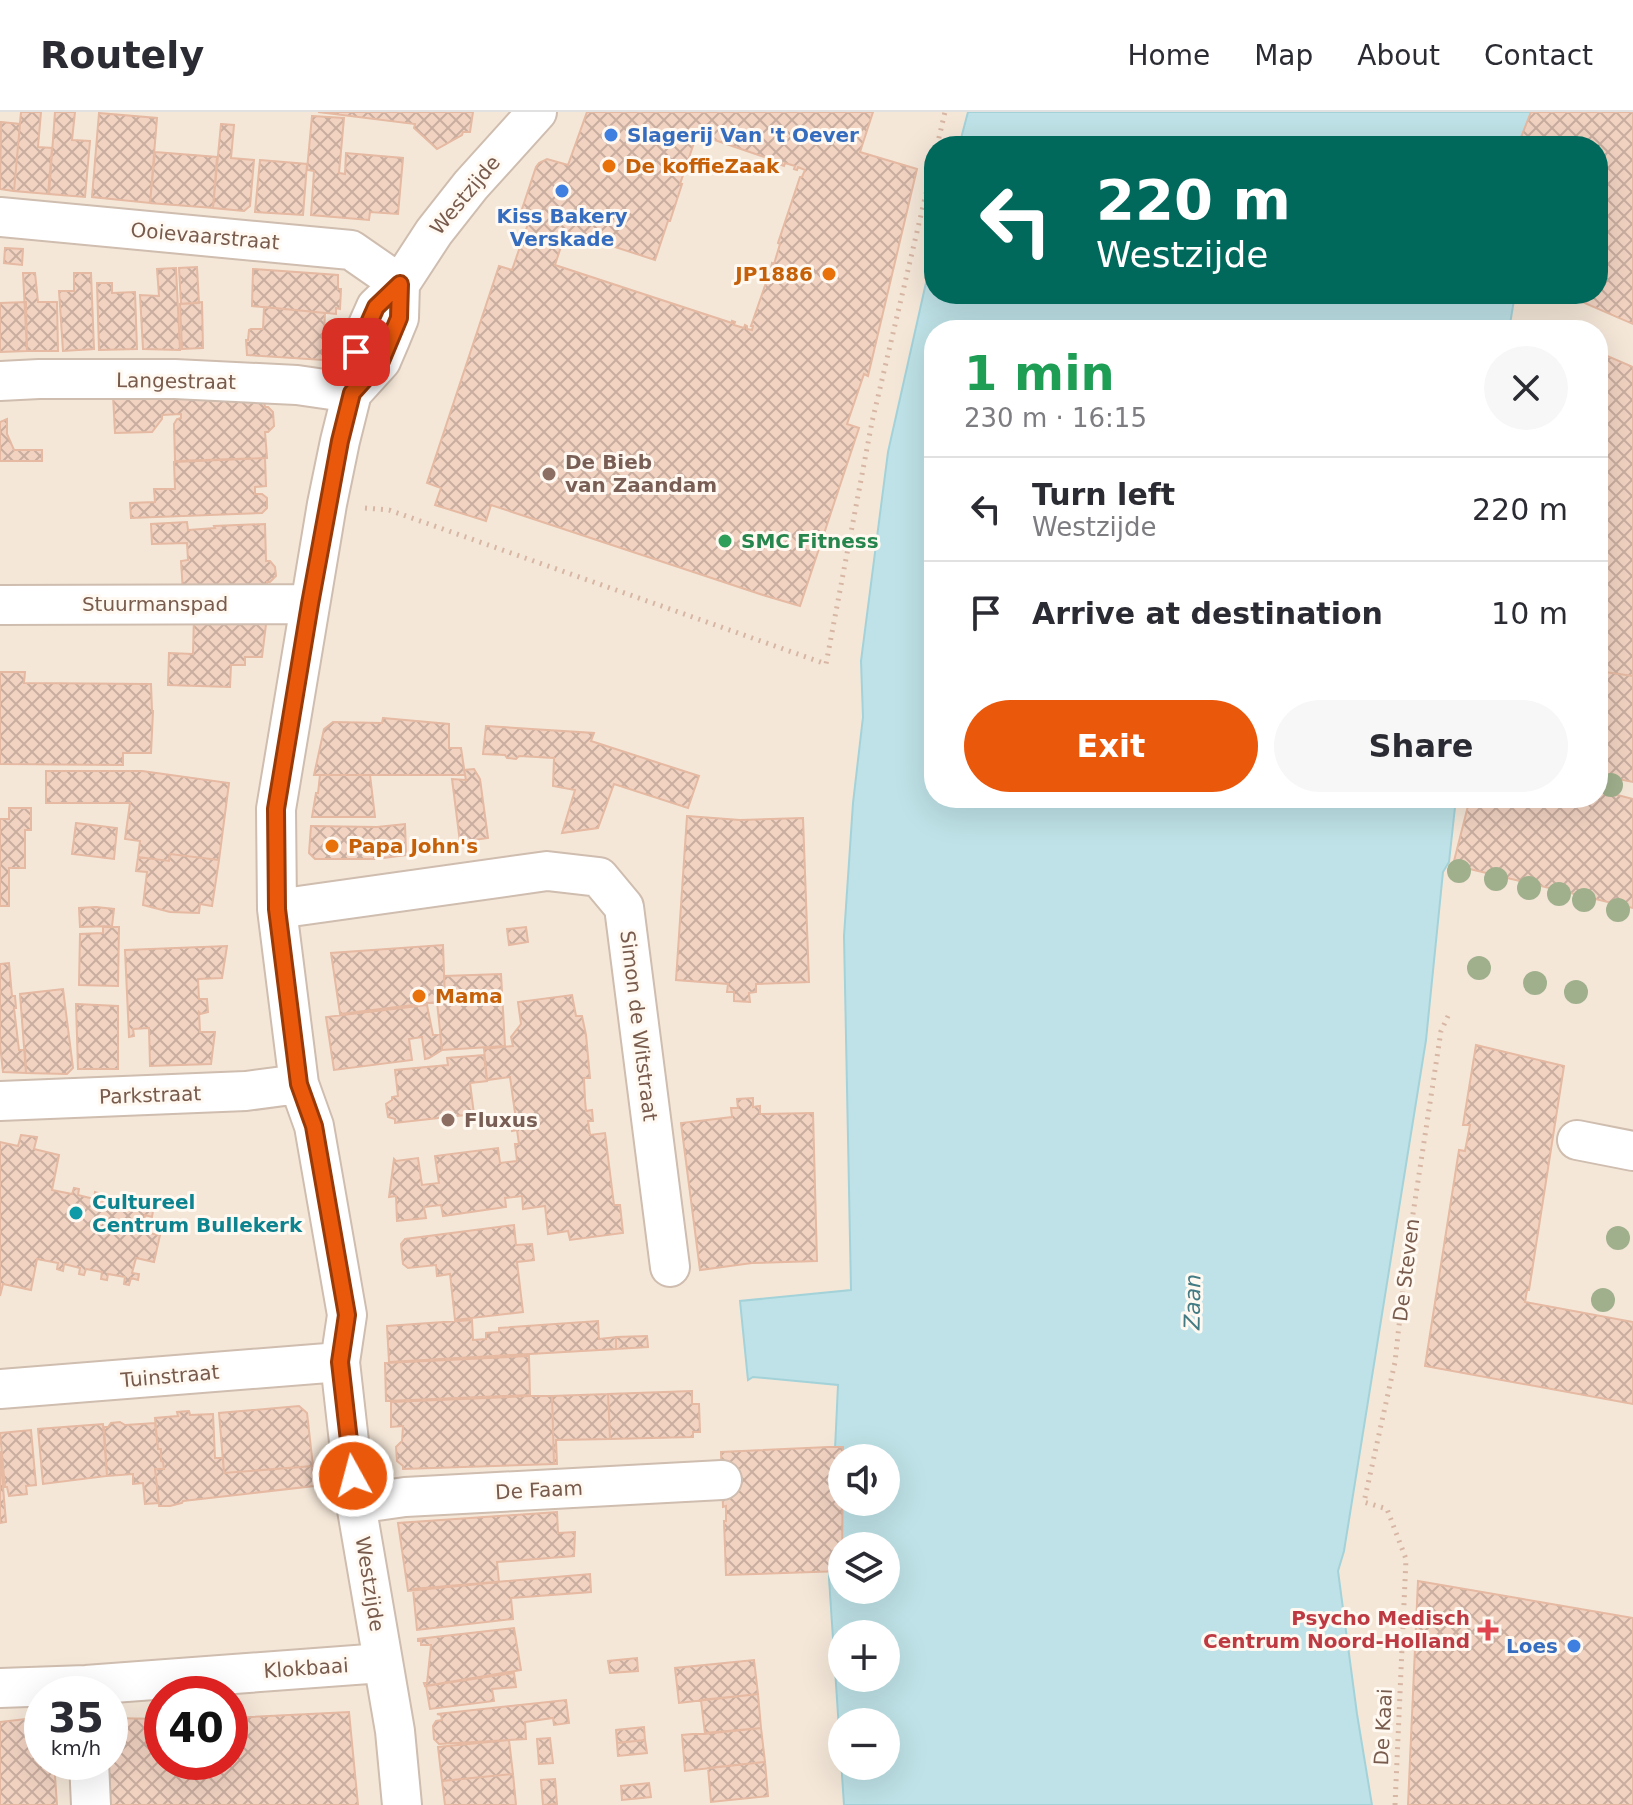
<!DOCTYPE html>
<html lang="en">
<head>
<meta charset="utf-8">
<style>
	:root { --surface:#fff; --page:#f7f7f7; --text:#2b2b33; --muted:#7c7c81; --line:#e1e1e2; --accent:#ea580c }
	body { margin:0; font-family:"DejaVu Sans",sans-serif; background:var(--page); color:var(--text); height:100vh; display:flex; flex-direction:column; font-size:30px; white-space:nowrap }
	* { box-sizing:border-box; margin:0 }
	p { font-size:26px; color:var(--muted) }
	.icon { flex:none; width:44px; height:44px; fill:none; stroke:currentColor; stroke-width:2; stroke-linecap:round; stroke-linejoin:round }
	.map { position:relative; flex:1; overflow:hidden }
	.side { position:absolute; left:924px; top:208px; width:684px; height:488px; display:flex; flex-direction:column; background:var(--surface); border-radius:32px; box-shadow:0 8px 32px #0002 }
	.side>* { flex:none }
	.hud { position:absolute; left:924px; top:24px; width:684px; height:168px; border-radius:32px; box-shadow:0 8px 32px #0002; background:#00695c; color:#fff; overflow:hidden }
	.fabs { position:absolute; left:828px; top:1332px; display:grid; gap:16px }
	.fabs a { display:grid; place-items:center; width:72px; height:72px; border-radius:50%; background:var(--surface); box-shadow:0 8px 32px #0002; font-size:40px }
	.speed { position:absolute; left:24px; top:1564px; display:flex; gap:16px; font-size:40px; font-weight:700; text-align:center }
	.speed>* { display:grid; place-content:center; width:104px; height:104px; border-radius:50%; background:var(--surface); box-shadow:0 8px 32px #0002; line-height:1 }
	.speed small { font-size:20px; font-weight:400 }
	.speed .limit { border:12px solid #d22; background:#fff; color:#111 }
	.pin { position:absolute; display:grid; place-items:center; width:68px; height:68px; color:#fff; margin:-34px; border-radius:16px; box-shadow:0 4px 12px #0006 }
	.me { position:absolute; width:88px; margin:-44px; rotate:353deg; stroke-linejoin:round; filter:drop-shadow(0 0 6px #0008) }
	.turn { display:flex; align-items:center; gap:28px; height:168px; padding:0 40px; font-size:36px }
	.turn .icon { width:104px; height:104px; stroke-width:2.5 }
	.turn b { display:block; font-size:56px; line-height:68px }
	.round { display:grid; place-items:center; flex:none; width:84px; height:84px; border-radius:42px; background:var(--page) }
	.overview { display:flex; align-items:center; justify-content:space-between; height:136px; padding:0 40px }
	h1 { font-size:48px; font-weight:800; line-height:60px; color:#1e9e55 }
	.cta { display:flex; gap:16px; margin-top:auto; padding:16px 40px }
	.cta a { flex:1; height:92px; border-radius:48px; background:var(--accent); color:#fff; font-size:32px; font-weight:800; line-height:92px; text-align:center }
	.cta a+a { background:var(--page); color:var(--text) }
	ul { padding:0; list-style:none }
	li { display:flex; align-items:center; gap:24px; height:104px; padding:0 40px; border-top:2px solid var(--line) }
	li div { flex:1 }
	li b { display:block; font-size:30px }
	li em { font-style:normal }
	header { display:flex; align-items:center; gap:48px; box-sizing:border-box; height:112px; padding:0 40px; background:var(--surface); border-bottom:2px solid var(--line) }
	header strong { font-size:38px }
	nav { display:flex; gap:44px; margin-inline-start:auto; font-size:28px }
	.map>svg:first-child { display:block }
</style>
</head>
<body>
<header>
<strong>Routely</strong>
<nav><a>Home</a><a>Map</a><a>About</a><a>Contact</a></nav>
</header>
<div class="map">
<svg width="1633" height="1693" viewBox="0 0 1633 1693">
	<defs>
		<pattern id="building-cross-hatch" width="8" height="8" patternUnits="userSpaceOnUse" patternTransform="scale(2)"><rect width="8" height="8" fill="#f2d3c2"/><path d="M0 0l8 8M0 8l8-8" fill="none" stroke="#c9aea0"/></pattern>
	</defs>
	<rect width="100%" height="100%" fill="#fdf5ea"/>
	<path fill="#f4e7d8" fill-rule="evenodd" d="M0,0H1633V1693H0ZM934,34H1598V182H934ZM934,218H1598V686H934ZM842,1346H886V1390H842ZM842,1434H886V1478H842ZM842,1522H886V1566H842ZM42,1582H110V1650H42ZM162,1582H230V1650H162ZM842,1610H886V1654H842Z"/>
	<path fill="#bee2e7" stroke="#a4d2d9" stroke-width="2" fill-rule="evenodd" d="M968,0H1533L1535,34H959Z
		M934,135V182H1515L1509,218H934V686H1456L1449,750L1443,760L1426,928L1344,1439L1338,1459L1357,1602L1372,1693H844L829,1466L838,1273L753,1265L748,1268L740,1189L851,1178L844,824L853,691L863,605L861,549L888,340ZM842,1346H886V1390H842ZM842,1434H886V1478H842ZM842,1522H886V1566H842ZM842,1610H886V1654H842Z"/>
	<path fill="url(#building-cross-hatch)" stroke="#e5b9a2" stroke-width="2" fill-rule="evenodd" d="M21,0H41L38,35L52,36L48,82L14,79Z
		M55,0H75L72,28L90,29L85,85L49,82Z
		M318,0H473L470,20H463L462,23L437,37L414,16L415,12Z
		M587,0H873L860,40L917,57L868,264L864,262L847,312L859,316L800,494L766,484L491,393L486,409L435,393L441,376L427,371L499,154L512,158L530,106L520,103L536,55L539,51L547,47L568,53ZM697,22L782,51L781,53L784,54L785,51L795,54L794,57L797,58L798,55L805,58L802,65H800L778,131L780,132L774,152L772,151L771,156H773L770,163L769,162L751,214H753L752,218L747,217V214L745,213L744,216L734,213L735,210L732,209V211L555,153L566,119L655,148L668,109H670L682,72H680Z
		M1531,0H1633V212L1564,182H1598V34H1535L1520,28Z
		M99,1L157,6L150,91L92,85Z
		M312,4L344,6L339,61L345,62L346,41L403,46L398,102L370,100L369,108L311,103L314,59L307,58Z
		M1,10L20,12L14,79L0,77Z
		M221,12L234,13L231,46L254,48L250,94L244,99L213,96Z
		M155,40L217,45L213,96L150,91Z
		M260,48L307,52L303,103L255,100Z
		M5,136L23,137L22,153L4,151Z
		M197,155L199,191L181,192L179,156Z
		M176,156L180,238L143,237L140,183L159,184L157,157Z
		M253,157L338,163V177H341L340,197L336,196V202L252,194Z
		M23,161H35L38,190H57L58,239H27Z
		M74,161H91L94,237L63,239L59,179H74Z
		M97,171H112V181L135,180L137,237L99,238Z
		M26,190L27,239L0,240V191Z
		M202,190L203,236L182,237L180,192Z
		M264,195L325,201L324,221V225L329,229L328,240L323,244V248L247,243L246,228H248L249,218L251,217H263Z
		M1598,240L1633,255V564L1598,559Z
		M113,283L264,286L265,295H268L273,300L274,314L268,320H265L267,346L175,349L174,312L177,307L181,306V302L162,303V307L152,320L115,321Z
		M7,307V322L14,338H42V349H0V310Z
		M265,346L266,374L255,375V382H262L267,386V396L262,401L131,406L130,391L155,390L154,377H175L174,350Z
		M187,410L188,418L215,416L214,414L265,412L266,449H270L275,455L276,464L270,470H267V476L183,480L181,449L188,448L187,431L152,432L151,412Z
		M194,503L267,504L262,545H245V553H231L230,575L168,573L169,541L193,542Z
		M1598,559L1633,564V670L1598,663Z
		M0,560H25L24,571L151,572L152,599H153L151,641H123V653L0,652Z
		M383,606L449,612V636H461L465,663H314L324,617L333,610L382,611Z
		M486,614L594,621L591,629L699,664L688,696L614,672L598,716L562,721L575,678L553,674L554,646L519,644L516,647L507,646L505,643L483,642Z
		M474,657L480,667L488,726L460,730L452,667L466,668L464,658Z
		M46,659H142L229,671L219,748L170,742L169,749L138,745L140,729L125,727L130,691H46Z
		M320,663H370L375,705H312L316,681H318Z
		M1598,678L1633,687V796L1453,753L1470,686H1598Z
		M9,696H31V718H25V756H9V794H0V707H9Z
		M687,704L740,708L803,706L809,870L756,872V880L749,881L750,890L734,889V880H727L728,872L676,868Z
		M76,711L117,716L114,747L72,742Z
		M405,712L406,743L375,747H315L309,741L311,714L377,715Z
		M170,742L219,748L212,794L200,792L199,801L170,800L143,793L147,760L136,759L138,745L169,749Z
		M96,795L114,797L112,814L80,815L79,796Z
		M103,815H119L118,874L79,873L80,822L103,821Z
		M526,815L528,830L509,833L507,817Z
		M443,833L445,889L340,902L331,841Z
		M227,834L222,866L198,867L199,887H207L208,900L201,902L199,900L200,920H215L211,952L150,954L149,916L133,917L134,924L129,925L125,838Z
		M9,851L12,884H15L16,896H14L19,938H25L26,961L3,960L0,933V852Z
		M501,862L505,934L442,938L437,890L445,889L444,864Z
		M63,877L73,956L67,962L26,961L20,882Z
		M572,883L576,904H582L586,923L590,966H584L585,988L586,999L592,998L593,1009H588L590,1023L605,1021L614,1093H620L623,1121L570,1128L568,1119L548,1122L545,1094L523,1097L522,1084L505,1086L506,1095L443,1104L441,1093L424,1095L426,1106L397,1109L396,1084L389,1085L394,1047L396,1049L418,1046L422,1073L439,1071L435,1044L498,1036L500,1051L517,1049L515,1032H519L517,1018L512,1019L511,1009L516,1008L510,965L487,968L484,937L513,934L511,925L521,912L518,890Z
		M76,892L118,894V957H78Z
		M427,893L433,923L440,922L442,938L429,946L425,947L422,925L409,927L412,948L334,958L326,905Z
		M1476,933L1564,954L1529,1178H1527L1525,1190L1633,1210V1292L1425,1254L1459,1038L1465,1039L1470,1013H1463Z
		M484,943L487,969L470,971L474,1002L395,1011V1007L388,1005L386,992L392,988V985L398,984L395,958L448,953L447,946Z
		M753,986V995L760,994V1002L813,1001L817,1149L752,1151L700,1158L681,1011L732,1005L731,996H738L737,987Z
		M21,1023L37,1025L34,1037L59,1043L52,1078L72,1082L74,1076L79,1077L78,1083L94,1087L95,1080L101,1082L100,1088L117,1092L118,1086L124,1087L123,1093L140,1097L141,1090L147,1091L146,1097L153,1099L152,1105L145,1103L142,1120L160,1123L154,1150L136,1146L132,1161L139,1162L138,1168L131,1166L129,1173L124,1172L125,1165L108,1162L107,1168L101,1167L102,1160L86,1157L84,1163L79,1162L80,1156L64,1152L63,1159L57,1157L58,1151L37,1147L31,1178L3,1172L0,1184V1030L18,1034Z
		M514,1113L516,1133L532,1132L534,1148L517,1150L523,1200L455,1208L450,1162L437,1164L436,1153L408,1156L403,1152L401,1132L405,1127Z
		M472,1208L473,1228L486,1227V1221L499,1220V1216L598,1209L599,1227L616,1225V1237L389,1250L387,1214Z
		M647,1224L648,1235L616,1237V1225Z
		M529,1244L530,1283L386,1289L385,1251Z
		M692,1279V1292H699L700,1320H693V1325L610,1327L608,1282Z
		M608,1282L610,1327L556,1328L557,1352H554L552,1284Z
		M531,1284H552L554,1352L403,1357V1354L397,1349L396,1335L402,1329L403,1314L391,1315V1290Z
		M299,1294L307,1301L313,1354L224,1361L219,1301Z
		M189,1299L190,1303L213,1302L215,1346H223L224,1361L312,1354L314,1374L183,1389L182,1391L170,1394H159L155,1357H164L163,1350L161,1349V1337H158L155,1306L178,1304L177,1300Z
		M120,1310L125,1313L155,1311L158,1337H161V1349L163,1350L164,1357H155L159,1391L145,1392L143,1371L133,1372V1362L107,1364L104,1315H108L111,1311Z
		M103,1312L107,1364L43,1372L38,1317Z
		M31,1318L36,1373L26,1374L27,1382L9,1384L7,1375H5L0,1321Z
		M829,1335H843L842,1459L726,1463L724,1409H726V1394L723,1395L721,1340Z
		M0,1339L6,1410L0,1411Z
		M557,1400L558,1421L575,1420L574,1444L497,1450L499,1470L408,1479L398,1411Z
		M590,1462L591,1480L511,1486L513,1507L417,1518L413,1477Z
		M1418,1469L1633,1506V1693H1408Z
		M514,1516L521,1558L425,1574L424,1571H427L431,1533H421V1529H418V1527Z
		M637,1546L638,1559L610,1561L608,1549Z
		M754,1548L758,1582L679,1591L675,1556Z
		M514,1561L516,1575L492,1577L494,1589L430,1597L426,1574Z
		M758,1582L761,1616L705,1622L701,1588Z
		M566,1588L569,1611L554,1613L553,1606L525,1610L526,1627L439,1632L434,1627L433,1614L436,1609L442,1608L441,1603L437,1602Z
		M349,1600L358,1693H102L101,1650H110V1606L162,1607V1650H230V1606Z
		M26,1607H42V1650H54L57,1693H0V1610Z
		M644,1615L645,1628L617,1631L616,1618Z
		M761,1616L765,1650L685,1659L682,1623Z
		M550,1626L553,1651L539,1652L537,1627Z
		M509,1628L513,1662L442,1669L438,1635Z
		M645,1628L647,1641L618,1644L617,1631Z
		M765,1650L768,1684L711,1690L708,1656Z
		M513,1662L516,1693H445L442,1669Z
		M555,1667L557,1692L543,1693L541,1668Z
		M649,1671L651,1685L622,1688L621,1674Z"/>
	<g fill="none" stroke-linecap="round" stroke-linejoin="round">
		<g stroke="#cfbdaf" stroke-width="42">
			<path id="minor" d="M0,105L351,138L400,172
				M0,269L39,267H175L297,273L352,281
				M352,281L381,249L390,228L399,206L400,172
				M0,493L310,492
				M277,797L547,759L599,765L624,795L670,1155
				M0,989L246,979L299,972
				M1577,1028L1633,1039
				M0,1277L340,1250
				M356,1392L405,1385L722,1368
				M0,1576L86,1573L382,1551
				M89,1650L91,1693
				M402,1693L395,1619L356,1392L340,1250L347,1203L314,1014L299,972L277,797L276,697L327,392L340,329L352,281L356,240L376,195L400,172L434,120L471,73L537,0"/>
		</g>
		<path stroke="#d8b6a4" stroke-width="5" stroke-dasharray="2 6" stroke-linecap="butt" d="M937,34L945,0
			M365,396L389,398L826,552L872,310L934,48
			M1395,1693L1406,1447L1387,1397L1364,1390L1395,1250L1407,1141L1441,919L1449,902"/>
		<use href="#minor" stroke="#fff" stroke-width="38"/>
	</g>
	<g fill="#a0b08d">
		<circle cx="1611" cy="673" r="12"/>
		<circle cx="1459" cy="759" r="12"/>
		<circle cx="1496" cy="767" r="12"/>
		<circle cx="1529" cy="776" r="12"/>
		<circle cx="1559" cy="782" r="12"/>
		<circle cx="1584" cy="788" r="12"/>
		<circle cx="1618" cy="798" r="12"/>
		<circle cx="1479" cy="856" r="12"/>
		<circle cx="1535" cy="871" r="12"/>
		<circle cx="1576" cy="880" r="12"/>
		<circle cx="1618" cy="1126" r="12"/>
		<circle cx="1603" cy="1188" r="12"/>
	</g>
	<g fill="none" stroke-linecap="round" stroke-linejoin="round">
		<g stroke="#983908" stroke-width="20">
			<path id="route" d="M353,1364L340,1250L347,1203L314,1014L299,972L277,797L276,697L310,492L340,329L352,281L381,249L399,206L400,172L376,195L356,240"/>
		</g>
		<use href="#route" stroke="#ea580c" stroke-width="14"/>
	</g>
	<g fill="#3f7fe0" stroke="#fff9f1" stroke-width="3">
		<circle cx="611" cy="23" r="8"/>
		<circle cx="562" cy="79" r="8"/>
		<circle cx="1574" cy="1534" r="8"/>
	</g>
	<g fill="#e8710a" stroke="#fff9f1" stroke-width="3">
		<circle cx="609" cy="54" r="8"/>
		<circle cx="829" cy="162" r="8"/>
		<circle cx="332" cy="734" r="8"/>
		<circle cx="419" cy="884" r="8"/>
	</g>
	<g fill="#8d6e63" stroke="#fff9f1" stroke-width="3">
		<circle cx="549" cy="362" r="8"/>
		<circle cx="448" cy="1008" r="8"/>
	</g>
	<circle fill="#2e9e5b" stroke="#fff9f1" stroke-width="3" cx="725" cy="429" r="8"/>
	<circle fill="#0f9aa8" stroke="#fff9f1" stroke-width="3" cx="76" cy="1101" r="8"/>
	<path fill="#e0444e" stroke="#fff9f1" stroke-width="3" d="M1484 1506h8v8h8v8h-8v8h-8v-8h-8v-8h8z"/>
	<g text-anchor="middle" stroke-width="6" stroke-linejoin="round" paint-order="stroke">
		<g font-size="20" font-weight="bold" fill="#366cbe" stroke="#fff9f1" text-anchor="start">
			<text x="627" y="30">Slagerij Van 't Oever</text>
			<text x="562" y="111" text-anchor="middle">Kiss Bakery<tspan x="562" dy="23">Verskade</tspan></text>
			<text x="1558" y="1541" text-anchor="end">Loes</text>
		</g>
		<g font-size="20" font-weight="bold" fill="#c56008" stroke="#fff9f1" text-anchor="start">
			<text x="625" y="61">De koffieZaak</text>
			<text x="813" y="169" text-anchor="end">JP1886</text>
			<text x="348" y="741">Papa John's</text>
			<text x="435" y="891">Mama</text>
		</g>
		<g font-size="20" fill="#785b4d" stroke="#fff9f1">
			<text transform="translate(465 83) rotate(-50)" y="7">Westzijde</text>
			<text transform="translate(205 124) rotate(5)" y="7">Ooievaarstraat</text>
			<text transform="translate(176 269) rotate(1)" y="7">Langestraat</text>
			<text x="155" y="499">Stuurmanspad</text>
			<text transform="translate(639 914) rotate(83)" y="7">Simon de Witstraat</text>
			<text transform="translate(150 983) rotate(-2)" y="7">Parkstraat</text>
			<text transform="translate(1406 1158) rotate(-83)" y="7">De Steven</text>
			<text transform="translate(170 1264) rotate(-5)" y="7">Tuinstraat</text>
			<text transform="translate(539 1378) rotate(-3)" y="7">De Faam</text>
			<text transform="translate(370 1472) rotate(81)" y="7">Westzijde</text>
			<text transform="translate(306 1556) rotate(-4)" y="7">Klokbaai</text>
			<text transform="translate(1383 1615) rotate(-87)" y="7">De Kaai</text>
		</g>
		<g font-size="20" font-weight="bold" fill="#785e54" stroke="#fff9f1" text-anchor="start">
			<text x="565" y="357">De Bieb<tspan x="565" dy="23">van Zaandam</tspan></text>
			<text x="464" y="1015">Fluxus</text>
		</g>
		<g font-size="20" font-weight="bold" fill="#27864d" stroke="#fff9f1" text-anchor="start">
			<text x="741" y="436">SMC Fitness</text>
		</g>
		<g font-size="20" font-weight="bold" fill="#0d838f" stroke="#fff9f1" text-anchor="start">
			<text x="92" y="1097">Cultureel<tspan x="92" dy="23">Centrum Bullekerk</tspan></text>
		</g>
		<g font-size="20" font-weight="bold" fill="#be3a42" stroke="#fff9f1" text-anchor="end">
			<text x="1470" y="1513">Psycho Medisch<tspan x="1470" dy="23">Centrum Noord-Holland</tspan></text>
		</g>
		<g font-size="22" font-style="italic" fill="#437b84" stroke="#fff9f1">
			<text transform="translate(1192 1190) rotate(-89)" y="8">Zaan</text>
		</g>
	</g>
</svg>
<div class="fabs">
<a><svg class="icon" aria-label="sound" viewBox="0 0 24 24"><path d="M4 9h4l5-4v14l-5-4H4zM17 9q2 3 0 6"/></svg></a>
<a><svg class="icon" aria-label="layers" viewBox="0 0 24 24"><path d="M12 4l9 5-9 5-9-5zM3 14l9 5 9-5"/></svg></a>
<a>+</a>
<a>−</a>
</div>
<div class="speed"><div>35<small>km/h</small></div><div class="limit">40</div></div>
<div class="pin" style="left:356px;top:240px;background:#d93025"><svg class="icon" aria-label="arrive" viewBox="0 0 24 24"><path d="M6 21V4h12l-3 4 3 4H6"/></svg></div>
<svg class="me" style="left:353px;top:1364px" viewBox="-20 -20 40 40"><circle r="17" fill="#ea580c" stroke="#fff" stroke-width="3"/><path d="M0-11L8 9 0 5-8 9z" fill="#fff"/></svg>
<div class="hud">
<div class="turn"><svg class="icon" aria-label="left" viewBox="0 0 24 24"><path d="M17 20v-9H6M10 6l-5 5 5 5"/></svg><div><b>220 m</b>Westzijde</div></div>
</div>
<section class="side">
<div class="overview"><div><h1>1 min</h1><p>230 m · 16:15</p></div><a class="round"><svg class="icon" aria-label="close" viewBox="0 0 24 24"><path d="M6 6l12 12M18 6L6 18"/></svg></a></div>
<ul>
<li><svg class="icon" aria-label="left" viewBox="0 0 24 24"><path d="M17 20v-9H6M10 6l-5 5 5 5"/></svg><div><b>Turn left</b><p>Westzijde</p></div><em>220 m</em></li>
<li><svg class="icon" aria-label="arrive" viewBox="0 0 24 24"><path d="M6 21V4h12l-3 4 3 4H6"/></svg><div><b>Arrive at destination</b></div><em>10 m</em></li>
</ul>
<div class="cta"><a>Exit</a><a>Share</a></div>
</section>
</div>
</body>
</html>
